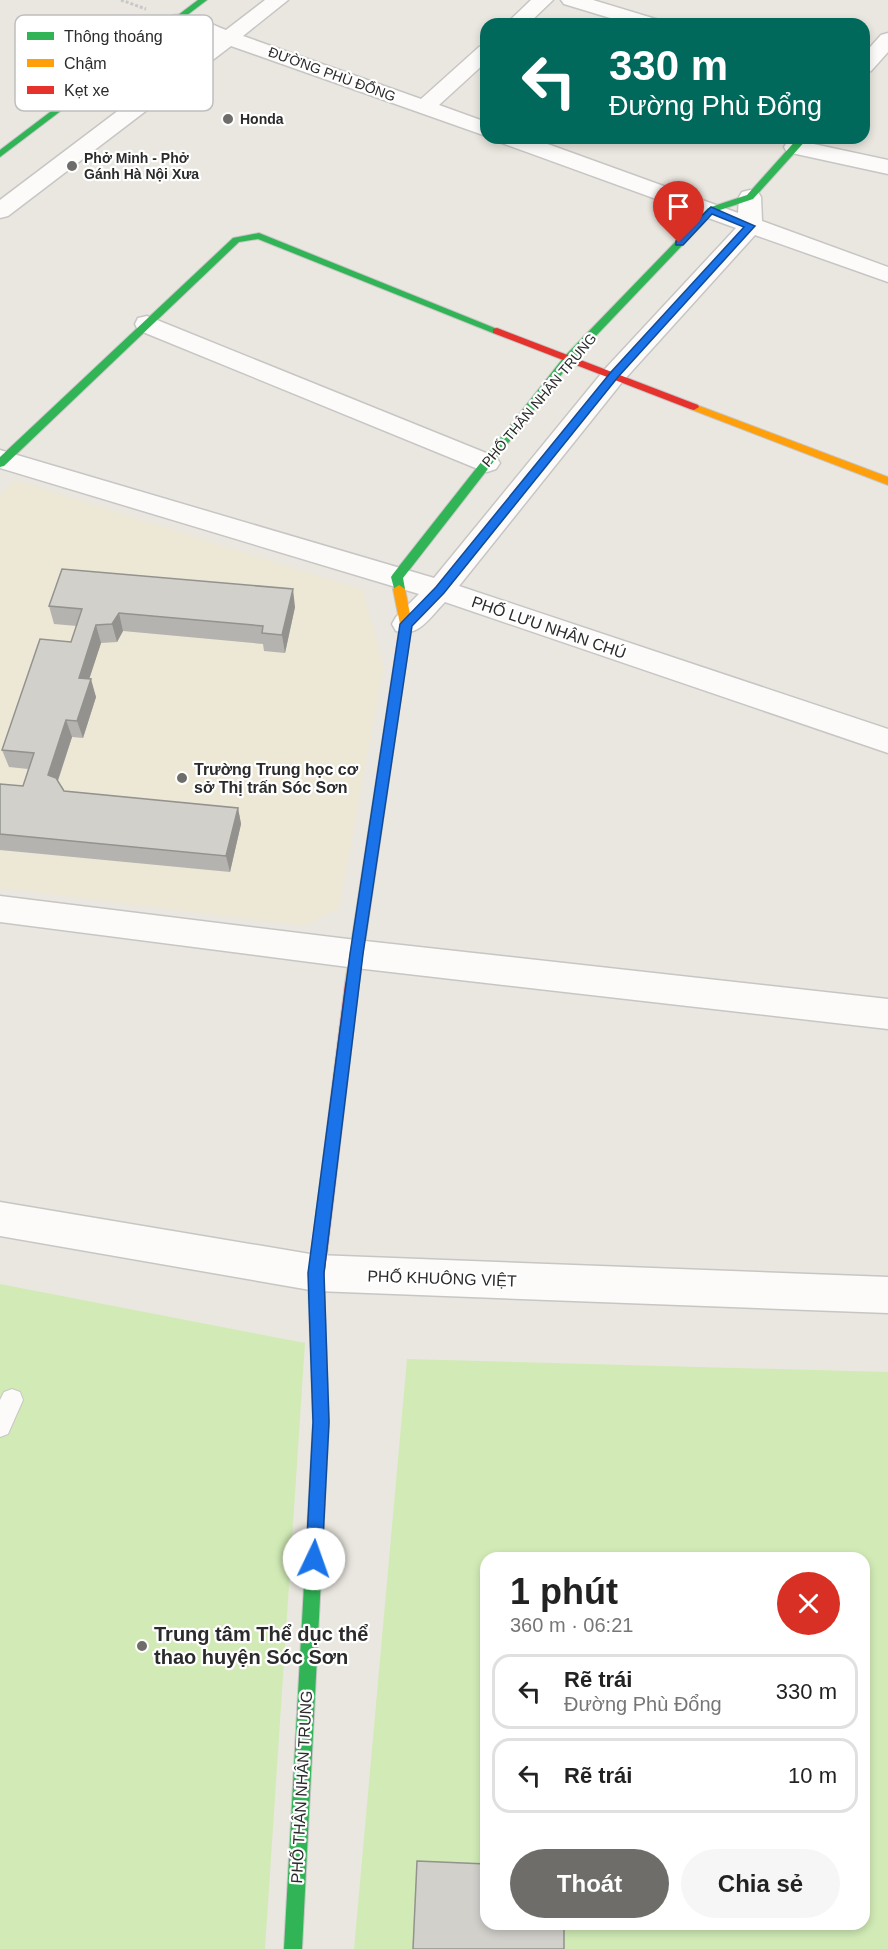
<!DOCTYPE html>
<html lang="vi">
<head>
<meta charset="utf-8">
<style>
	:root { --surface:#fff; --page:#f6f6f6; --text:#222; --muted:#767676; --line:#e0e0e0; --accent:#6e6d6a }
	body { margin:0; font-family:Arial,sans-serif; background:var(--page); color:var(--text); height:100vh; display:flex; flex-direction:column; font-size:22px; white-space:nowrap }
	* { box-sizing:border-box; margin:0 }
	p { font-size:20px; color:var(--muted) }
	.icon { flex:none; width:33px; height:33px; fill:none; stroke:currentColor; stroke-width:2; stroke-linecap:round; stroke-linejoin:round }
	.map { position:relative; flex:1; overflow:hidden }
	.side { position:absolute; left:480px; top:1552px; width:390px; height:378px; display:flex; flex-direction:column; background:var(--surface); border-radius:18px; box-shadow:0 3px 9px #0003 }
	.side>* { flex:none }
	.hud { position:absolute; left:480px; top:18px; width:390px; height:126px; border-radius:18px; box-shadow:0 3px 9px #0003; background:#00695c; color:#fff; overflow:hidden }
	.pin { position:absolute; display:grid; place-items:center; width:51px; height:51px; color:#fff; margin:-62px -26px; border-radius:50% 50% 50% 0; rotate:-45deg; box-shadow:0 0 6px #0007 }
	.pin .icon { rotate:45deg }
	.me { position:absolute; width:66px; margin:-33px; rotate:3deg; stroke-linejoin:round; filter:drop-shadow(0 0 4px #0008) }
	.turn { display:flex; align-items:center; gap:21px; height:126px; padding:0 30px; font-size:27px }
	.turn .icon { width:78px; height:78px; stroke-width:2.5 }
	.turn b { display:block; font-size:42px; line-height:51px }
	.round { display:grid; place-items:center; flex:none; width:63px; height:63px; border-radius:32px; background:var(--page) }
	.summary { display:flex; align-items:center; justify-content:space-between; height:102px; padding:0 30px }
	h1 { font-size:36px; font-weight:700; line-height:45px }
	.action { display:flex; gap:12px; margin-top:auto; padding:12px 30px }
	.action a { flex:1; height:69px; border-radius:36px; background:var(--accent); color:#fff; font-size:24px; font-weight:700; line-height:69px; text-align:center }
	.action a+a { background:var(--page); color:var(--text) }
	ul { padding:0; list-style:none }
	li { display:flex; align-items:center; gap:18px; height:75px; margin:0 12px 9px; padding:0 18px; border:3px solid var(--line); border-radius:18px }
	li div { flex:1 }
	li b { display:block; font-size:22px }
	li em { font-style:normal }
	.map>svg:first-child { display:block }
</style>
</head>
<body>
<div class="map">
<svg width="888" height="1949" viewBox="0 0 888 1949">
	<rect width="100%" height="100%" fill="#eae7e0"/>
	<path fill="#ede7d5" d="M15,480L363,590L384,667L339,908L305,926L0,888V495Z"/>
	<path fill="#d2ebb6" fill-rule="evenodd" d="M0,1284L305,1343L265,1949H0Z
		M407,1359L888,1372V1949H354ZM486,1558H864V1924H486Z"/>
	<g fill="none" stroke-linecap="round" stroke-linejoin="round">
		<g stroke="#c7c6c5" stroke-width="2">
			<path id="lane" d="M12,1389L20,1392L23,1400L8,1434L0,1437V1400L4,1392Z"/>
		</g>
		<g stroke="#c7c6c5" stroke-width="3">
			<path id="street" d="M265,0H288L243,36L421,99L479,47L486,45V62L439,105L486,122V136L231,46L8,216L0,218V200L213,39L171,24L168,20L171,16C188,11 210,24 226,30Z
				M531,0H553L528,24H506Z
				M561,0H593L659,20L662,24H630L564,4Z
				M888,33V52L871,71L864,73V54L881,35Z
				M499,138H531L738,213L739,197L742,192L750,190L758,192L761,197L762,221L888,267V282L755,235L623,381L459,586L888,729V753L445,602C430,617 419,638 396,631L392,624L396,617L419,594L0,468V450L434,578L605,369L736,228L502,143Z
				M795,140L888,160V174L787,152L784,147L787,142Z
				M147,316L496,457L500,463L496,469L487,472L478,469L138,330L135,324L138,318Z
				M0,896L356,940L888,999V1029L356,968L0,922Z
				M0,1202L316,1255L888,1277V1313L316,1291L0,1236Z"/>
		</g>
		<g stroke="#c7c6c5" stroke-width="2">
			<path id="fast" d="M198,0H207L0,157V150Z
				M798,138H808L753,199L714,212L572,361L403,578L405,589L403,592H395L391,577L393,574L564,357L708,208L747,195Z
				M259,233L502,331L501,333H493L258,239L239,242L4,466L0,467V457L233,238Z
				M316,1272L321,1274L324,1279L329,1422L302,1949H284L313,1422L308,1279L311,1274Z"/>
		</g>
		<g stroke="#c7c6c5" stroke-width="2">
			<path id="slow" d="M694,404L888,477V485L690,409V405Z
				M399,585L405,589L412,624L359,984L357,988L352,990L347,988L345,984L400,624L393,589Z"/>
		</g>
		<g stroke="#c7c6c5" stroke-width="2">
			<path id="jam" d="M497,328L698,405L699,407L694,410L690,409L493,333V329Z
				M352,978L357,980L359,984L324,1279L321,1284L316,1286L311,1284L308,1279L345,984L347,980Z"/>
		</g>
		<path stroke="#c8c8c7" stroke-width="3" stroke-dasharray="3 2" stroke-linecap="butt" d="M121,0L146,9"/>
		<use href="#lane" fill="#fcfbfa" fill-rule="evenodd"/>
		<use href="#street" fill="#fcfbfa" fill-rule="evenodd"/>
		<use href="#fast" fill="#30b455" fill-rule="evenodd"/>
		<use href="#slow" fill="#ff9f0a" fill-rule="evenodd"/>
		<use href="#jam" fill="#e5322d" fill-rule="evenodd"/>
	</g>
	<path fill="#b5b3af" d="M49,606L295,607L285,653L264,651L263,644L123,631L117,642L101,643L89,679L96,697L83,738L72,737L58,781L64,791L238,808L241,824L230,872L0,850V784L23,786L28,769L9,767L2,750L71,642L77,626L54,624Z"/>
	<path fill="#93928e" d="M293,589L295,607L285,653L282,635Z
		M119,613L123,631L117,642L112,624Z
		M96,625L101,643L84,695L79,678Z
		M91,679L96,697L83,738L77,721Z
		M66,720L72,737L54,792L48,775Z
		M238,808L241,824L230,872L226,856Z"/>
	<path fill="#d2d0cb" stroke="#93928e" stroke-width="1.5" d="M62,569L293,589L282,635L262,633L263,626L119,613L112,624L96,625L79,678L91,679L77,721L66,720L48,775L56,778L64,791L238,808L226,856L0,834V784L23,786L34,753L2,750L40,639L71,642L82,609L49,606Z
		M417,1861L486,1864V1924H564V1949H413Z"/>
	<path fill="#1a73e8" stroke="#114b97" stroke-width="1.5" d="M711,207L755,226L618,377L444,593L412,626L363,954L324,1273L329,1422L322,1559L320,1565L314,1568L308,1565L306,1559L313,1422L308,1273L350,954L400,624L436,587L611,372L744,227L712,214L683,245H676V241Z"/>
	<g fill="#6e6d6a" stroke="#fff" stroke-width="2">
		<circle cx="228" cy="119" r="6"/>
		<circle cx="72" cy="166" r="6"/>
		<circle cx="182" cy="778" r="6"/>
		<circle cx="142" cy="1646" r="6"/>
	</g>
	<g text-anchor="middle" stroke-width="4.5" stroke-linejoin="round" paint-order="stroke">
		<g font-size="14" fill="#2b2b2b" stroke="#fff">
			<text transform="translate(332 74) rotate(20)" y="5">ĐƯỜNG PHÙ ĐỔNG</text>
			<text transform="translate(539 400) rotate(-50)" y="5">PHỐ THÂN NHÂN TRUNG</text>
		</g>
		<g font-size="14" font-weight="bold" fill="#2b2b2b" stroke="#fff" text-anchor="start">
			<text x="240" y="124">Honda</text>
			<text x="84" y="163">Phở Minh - Phở<tspan x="84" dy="16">Gánh Hà Nội Xưa</tspan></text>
		</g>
		<g font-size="16" fill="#2b2b2b" stroke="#fff">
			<text transform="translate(549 627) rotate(19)" y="6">PHỐ LƯU NHÂN CHÚ</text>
			<text transform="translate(442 1278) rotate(2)" y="6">PHỐ KHUÔNG VIỆT</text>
			<text transform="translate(301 1787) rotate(-87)" y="6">PHỐ THÂN NHÂN TRUNG</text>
		</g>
		<g font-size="16" font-weight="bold" fill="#2b2b2b" stroke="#fff" text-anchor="start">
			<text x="194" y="775">Trường Trung học cơ<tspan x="194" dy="18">sở Thị trấn Sóc Sơn</tspan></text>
		</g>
		<g font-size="20" font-weight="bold" fill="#2b2b2b" stroke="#fff" text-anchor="start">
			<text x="154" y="1641">Trung tâm Thể dục thể<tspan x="154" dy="23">thao huyện Sóc Sơn</tspan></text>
		</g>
	</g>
	<rect x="15" y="15" width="198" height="96" rx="9" fill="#fff" stroke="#bfbfbf" stroke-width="1.5"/>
	<rect x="27" y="32" width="27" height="8" fill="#30b455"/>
	<rect x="27" y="59" width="27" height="8" fill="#ff9f0a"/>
	<rect x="27" y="86" width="27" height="8" fill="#e5322d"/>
	<g font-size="16" fill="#2b2b2b">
		<text x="64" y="42">Thông thoáng</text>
		<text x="64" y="69">Chậm</text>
		<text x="64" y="96">Kẹt xe</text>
	</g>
</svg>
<div class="pin" style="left:679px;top:243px;background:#d93025"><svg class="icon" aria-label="arrive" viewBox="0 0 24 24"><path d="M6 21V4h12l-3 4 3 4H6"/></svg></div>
<svg class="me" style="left:314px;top:1559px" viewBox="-20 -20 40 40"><circle r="19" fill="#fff"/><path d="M0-13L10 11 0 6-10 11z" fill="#1a73e8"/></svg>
<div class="hud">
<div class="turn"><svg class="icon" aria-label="left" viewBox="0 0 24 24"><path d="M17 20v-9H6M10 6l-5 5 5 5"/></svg><div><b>330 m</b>Đường Phù Đổng</div></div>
</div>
<section class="side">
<div class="summary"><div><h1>1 phút</h1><p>360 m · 06:21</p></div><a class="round" style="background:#d93025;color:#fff"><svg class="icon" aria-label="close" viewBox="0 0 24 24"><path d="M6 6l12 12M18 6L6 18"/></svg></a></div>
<ul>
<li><svg class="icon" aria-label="left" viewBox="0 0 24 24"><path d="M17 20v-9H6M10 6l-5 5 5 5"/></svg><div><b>Rẽ trái</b><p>Đường Phù Đổng</p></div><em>330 m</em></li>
<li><svg class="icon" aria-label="left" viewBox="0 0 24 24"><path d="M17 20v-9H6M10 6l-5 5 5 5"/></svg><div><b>Rẽ trái</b></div><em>10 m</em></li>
</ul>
<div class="action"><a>Thoát</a><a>Chia sẻ</a></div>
</section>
</div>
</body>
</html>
